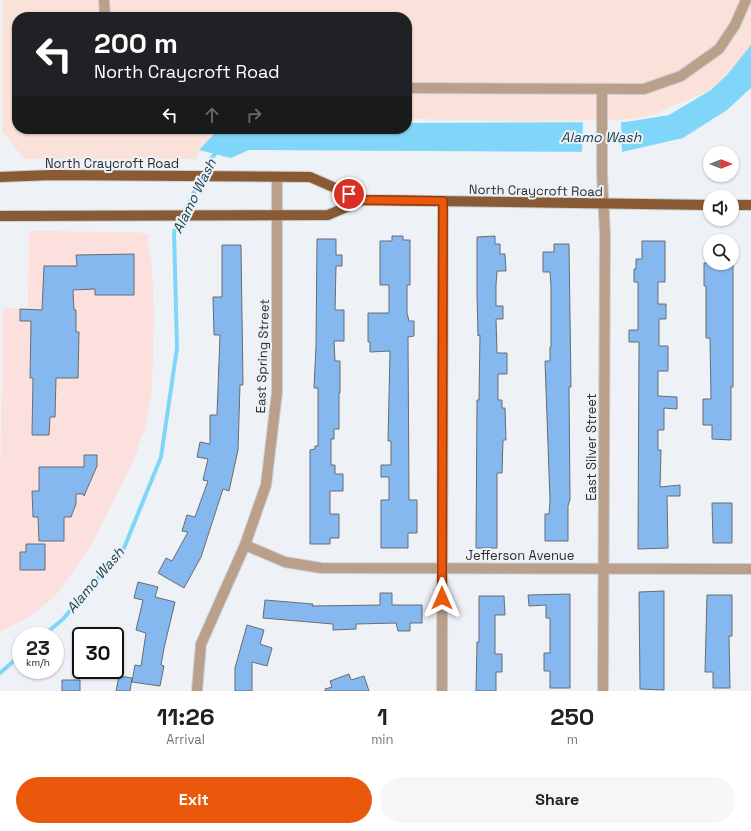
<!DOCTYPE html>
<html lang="en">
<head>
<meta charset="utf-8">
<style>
	:root { --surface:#fff; --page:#f6f6f6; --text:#202124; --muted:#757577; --accent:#ea580c }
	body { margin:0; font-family:"Space Grotesk",sans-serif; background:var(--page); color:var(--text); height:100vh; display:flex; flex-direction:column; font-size:15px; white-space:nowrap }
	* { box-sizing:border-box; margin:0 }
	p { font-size:13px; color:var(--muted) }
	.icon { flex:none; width:22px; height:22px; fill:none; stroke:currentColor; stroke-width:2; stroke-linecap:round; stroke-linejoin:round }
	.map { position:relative; height:691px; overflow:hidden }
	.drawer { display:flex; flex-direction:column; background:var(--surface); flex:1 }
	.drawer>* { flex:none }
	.banner { position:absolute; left:12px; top:12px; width:400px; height:122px; border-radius:16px; box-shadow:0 1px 3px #0004; background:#202124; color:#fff; overflow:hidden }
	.needle { width:26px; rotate:90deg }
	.buttons { position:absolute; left:703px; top:146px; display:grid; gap:8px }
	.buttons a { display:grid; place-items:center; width:36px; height:36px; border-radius:50%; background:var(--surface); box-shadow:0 1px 3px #0004; font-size:20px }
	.speed { position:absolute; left:12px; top:627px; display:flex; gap:8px; font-size:20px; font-weight:700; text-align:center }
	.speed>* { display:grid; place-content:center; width:52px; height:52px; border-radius:50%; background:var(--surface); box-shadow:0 1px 3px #0004; line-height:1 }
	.speed small { font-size:10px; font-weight:400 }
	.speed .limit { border:2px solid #111; border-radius:6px; background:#fff; color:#111 }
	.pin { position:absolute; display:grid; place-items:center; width:34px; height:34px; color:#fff; margin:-17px; border:2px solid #fff; border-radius:50%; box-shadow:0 1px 4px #0007 }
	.me { position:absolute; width:44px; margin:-22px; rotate:0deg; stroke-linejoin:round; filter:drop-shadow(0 0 3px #0008) }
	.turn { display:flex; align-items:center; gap:14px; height:84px; padding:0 16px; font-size:18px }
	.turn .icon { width:52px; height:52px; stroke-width:2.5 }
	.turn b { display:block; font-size:28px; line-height:34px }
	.lanes { display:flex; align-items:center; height:38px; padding:0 16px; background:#0003; justify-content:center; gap:20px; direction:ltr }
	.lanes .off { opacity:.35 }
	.eta { display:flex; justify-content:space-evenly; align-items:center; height:68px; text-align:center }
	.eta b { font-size:24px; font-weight:600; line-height:28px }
	.action { display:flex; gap:8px; margin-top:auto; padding:8px 16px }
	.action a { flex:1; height:46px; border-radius:24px; background:var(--accent); color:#fff; font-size:16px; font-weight:600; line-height:46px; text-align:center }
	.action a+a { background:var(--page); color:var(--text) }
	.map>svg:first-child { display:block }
</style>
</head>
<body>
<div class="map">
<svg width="751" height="691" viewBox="0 0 751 691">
	<rect width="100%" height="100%" fill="#eef2f6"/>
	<path fill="#fbe0dd" d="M29,231L136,232L148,234L147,241L151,255L154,312L152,391L145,428L133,462L90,548L56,595L32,615L0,632V484L3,308H28Z"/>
	<path fill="#fae1d9" d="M2,0H751V45L727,75L711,90L647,117L621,120L528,121L407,119V17H17V129H219L198,151L197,159H24L2,131Z"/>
	<path fill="#7fd6f8" d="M751,45V88L727,110L683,138L622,152L249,150L231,158L199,150L214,134L228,129H407V123L626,122L669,115L711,90L727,75Z"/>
	<path fill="#eef2f6" d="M621,120L622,154H582L583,121Z"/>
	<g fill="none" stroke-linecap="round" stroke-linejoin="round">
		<path stroke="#7fd6f8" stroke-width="4" d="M43,636L63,619L124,548L161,457L177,348L174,232L211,159L218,150
			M0,673L21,655"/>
	</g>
	<path fill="#84b8ef" stroke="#696c70" d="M392,236H403V240H410V285H407V313L409,321H414V336L408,337L409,500H417V533H408V548H381V500H389V477H381V465H391V441H388L390,351L370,352V342H368V313H389V285H380V241H392Z
		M495,236V244H500V254H505L506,271H497L496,285V306H503V319H496L497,353H507V374H498V400H502V408H505L506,440H503L502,473H497V548H476L477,400H479L480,335L478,336L477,295V237Z
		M317,239H336V255H342V266H336L335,310H344V341H334L335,361H340V393H339V429H334V439H331V465H335V474H343V491H330V514H339V538H330V544H310V450L315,449V446H318V388H314L316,346Z
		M642,241H665V282H658V304H666V319H659V346H668V371H658V396L677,397V409L664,408V430H658V450H661L660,487L680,485V496H667L668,548L638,549L639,342H629V330H638V282H634V269H636V259H642Z
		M554,244H569L571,387H569L570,499L568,506V541H545V514H549L550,501L545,361H550V347H551V285L550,272H543V252H554Z
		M222,245H241L243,385H240L238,450L229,491L223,489L201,557L184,588L158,573L166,558L172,561L188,532L182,531L187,515L195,517L208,481L203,480L208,459L197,457L200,442L210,444V415H217L220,335H214L213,297H222Z
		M134,254V295H95V289L73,290L74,310H76V332H79L78,378H56L55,417H50L49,435H32L33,378H30L31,321H20V309L42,310L44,266H77L76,255Z
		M704,263H733V387H731V440L712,439V425H703V399H711L710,338H706V286H704Z
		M84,455H97V466L84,496V494H76V504L71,517H64V541H39L38,517H33L32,491H39V467H84Z
		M712,503H732V543H713Z
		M26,544H45V570H20V552H26Z
		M138,582L158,587L155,597L175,602L164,648L161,665L164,666L160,686L132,682L135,665L141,666L146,633L136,630L143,600L134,598Z
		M664,591V690L640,689L639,592Z
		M380,593H392V605H422V623H410V631H398L396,623L356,624V629L333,630V624L263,618L265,600L313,604L312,606L380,605Z
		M570,594V688H550V671H544V653H550V618H546V605L529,606L528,595Z
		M707,595H732V636H729L730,688H713V672H705Z
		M479,596H504L505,615H495V654H502V672H496V691H476L477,642H479Z
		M247,625L264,630L260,644L272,648L267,666L252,662V691H235V668Z
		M349,674L351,680L364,676L369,691H325V689L332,687L330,681Z
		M119,676L132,678L130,691H116Z
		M62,680H80V691H62Z"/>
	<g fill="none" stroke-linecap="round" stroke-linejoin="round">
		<g stroke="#cbcfd2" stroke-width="12">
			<path id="minor" d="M104,0L105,17
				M407,88L644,89L681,76L719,49L735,25L746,0
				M602,90V174L605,235L603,691
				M245,545L285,562L321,568L751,569
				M197,691L201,644L245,545L266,485L277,392V177
				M442,691L443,201"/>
		</g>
		<g stroke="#cbcfd2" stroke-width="12">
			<path id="major" d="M0,177L52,175L310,177L363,200L710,205
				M732,205H751
				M0,216L328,215L363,200"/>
		</g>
		<use href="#minor" stroke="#ba9f8b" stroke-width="10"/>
		<use href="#major" stroke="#895a33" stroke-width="10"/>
	</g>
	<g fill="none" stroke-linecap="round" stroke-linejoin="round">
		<g stroke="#983908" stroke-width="10">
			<path id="route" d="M349,194L362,200L443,201L442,598"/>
		</g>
		<use href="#route" stroke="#ea580c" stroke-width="7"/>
	</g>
	<g text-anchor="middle" stroke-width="4" stroke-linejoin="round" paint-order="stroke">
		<g font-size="13" fill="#2c2d2f" stroke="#eef2f6">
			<text x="112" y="168">North Craycroft Road</text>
			<text transform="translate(536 190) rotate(1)" y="5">North Craycroft Road</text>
			<text transform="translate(262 356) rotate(-88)" y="5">East Spring Street</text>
			<text transform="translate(591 447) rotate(-90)" y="5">East Silver Street</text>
			<text x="520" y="560">Jefferson Avenue</text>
		</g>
		<g font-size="14" font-style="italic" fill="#1b4251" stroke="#eef2f6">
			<text x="601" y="142">Alamo Wash</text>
			<text transform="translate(194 196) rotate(-64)" y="5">Alamo Wash</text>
			<text transform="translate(95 580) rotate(-50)" y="5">Alamo Wash</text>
		</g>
	</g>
</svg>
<div class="buttons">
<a><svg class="needle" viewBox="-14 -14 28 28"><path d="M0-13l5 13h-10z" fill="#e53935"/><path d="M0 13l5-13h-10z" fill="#757577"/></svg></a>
<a><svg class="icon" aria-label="sound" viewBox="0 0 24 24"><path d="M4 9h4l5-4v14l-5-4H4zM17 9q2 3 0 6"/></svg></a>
<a><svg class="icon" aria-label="search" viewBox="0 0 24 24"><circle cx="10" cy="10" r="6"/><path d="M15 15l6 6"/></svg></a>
</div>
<div class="speed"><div>23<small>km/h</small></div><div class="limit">30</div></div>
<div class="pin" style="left:349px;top:194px;background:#d93025"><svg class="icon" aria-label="arrive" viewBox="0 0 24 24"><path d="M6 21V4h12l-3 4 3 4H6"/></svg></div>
<svg class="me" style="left:442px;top:598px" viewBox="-20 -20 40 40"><path d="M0-17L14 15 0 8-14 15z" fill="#ea580c" stroke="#fff" stroke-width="4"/></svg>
<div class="banner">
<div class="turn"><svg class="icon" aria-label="left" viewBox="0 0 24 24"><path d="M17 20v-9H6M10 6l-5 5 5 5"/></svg><div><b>200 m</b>North Craycroft Road</div></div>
<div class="lanes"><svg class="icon" aria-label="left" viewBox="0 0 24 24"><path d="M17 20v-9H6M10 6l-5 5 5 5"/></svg><svg class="icon off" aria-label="ahead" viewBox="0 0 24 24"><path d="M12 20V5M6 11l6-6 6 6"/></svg><svg class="icon off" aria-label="right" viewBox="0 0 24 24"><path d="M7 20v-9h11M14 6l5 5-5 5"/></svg></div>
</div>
</div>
<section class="drawer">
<div class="eta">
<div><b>11:26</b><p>Arrival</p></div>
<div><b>1</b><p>min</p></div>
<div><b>250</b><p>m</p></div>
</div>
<div class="action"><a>Exit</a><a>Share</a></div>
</section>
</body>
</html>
